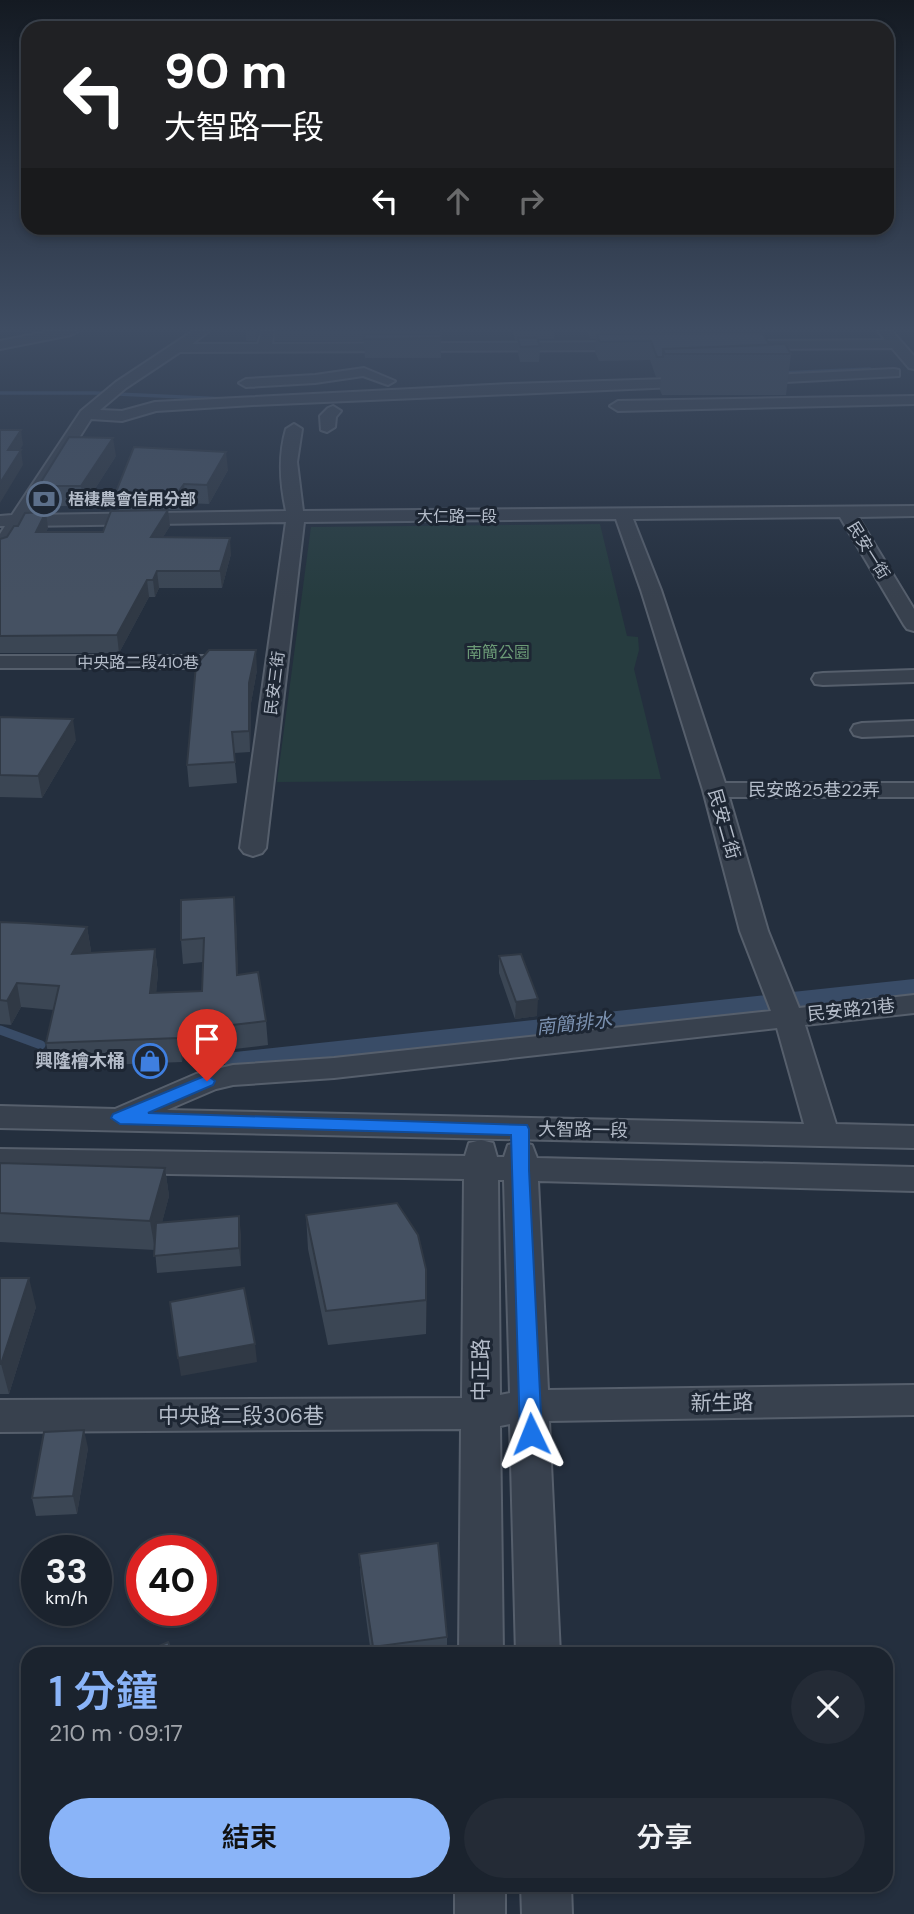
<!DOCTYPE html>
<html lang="zh-TW">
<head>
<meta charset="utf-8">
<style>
	:root { --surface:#1b232e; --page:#242b36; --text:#f1f3f6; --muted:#a0a4aa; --line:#39404a; --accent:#8ab4f8 }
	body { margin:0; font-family:"DM Sans","Noto Sans TC",sans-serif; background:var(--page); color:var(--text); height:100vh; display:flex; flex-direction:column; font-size:26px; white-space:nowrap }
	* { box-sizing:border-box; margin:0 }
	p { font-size:23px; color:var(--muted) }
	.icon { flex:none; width:38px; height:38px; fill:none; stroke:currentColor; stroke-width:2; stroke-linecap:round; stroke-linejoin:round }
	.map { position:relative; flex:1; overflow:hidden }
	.panel { position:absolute; left:21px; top:1647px; width:872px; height:245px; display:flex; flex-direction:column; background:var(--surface); border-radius:21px; box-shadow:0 4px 10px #0003,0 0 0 2px var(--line) }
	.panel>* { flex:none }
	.banner { position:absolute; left:21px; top:21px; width:873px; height:214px; border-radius:21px; box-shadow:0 4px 10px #0003,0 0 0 2px var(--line); background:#202124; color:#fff; overflow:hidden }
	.speed { position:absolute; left:21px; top:1535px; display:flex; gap:14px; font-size:35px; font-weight:700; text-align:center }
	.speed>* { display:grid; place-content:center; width:91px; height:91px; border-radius:50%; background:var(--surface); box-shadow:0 4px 10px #0003,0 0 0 2px var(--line); line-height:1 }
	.speed small { font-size:18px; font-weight:400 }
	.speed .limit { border:10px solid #d22; background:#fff; color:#111 }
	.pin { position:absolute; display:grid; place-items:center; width:60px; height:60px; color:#fff; margin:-72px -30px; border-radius:50% 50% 50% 0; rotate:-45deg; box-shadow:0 0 7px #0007 }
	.pin .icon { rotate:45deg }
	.me { position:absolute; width:77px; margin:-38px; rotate:358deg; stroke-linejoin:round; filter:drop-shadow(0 0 5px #0008) }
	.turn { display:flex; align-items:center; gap:24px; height:147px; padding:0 28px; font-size:32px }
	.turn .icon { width:91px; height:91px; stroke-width:2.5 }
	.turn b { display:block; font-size:49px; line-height:60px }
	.lanes { display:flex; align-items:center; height:66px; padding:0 28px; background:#0003; justify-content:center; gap:35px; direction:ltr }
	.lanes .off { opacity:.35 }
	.round { display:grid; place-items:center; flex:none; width:74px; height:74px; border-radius:37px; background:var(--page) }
	.summary { display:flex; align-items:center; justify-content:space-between; height:119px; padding:0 28px }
	h1 { font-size:42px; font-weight:600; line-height:52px; color:var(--accent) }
	.primary-button { display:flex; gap:14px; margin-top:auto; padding:14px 28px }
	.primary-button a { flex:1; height:80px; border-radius:42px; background:var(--accent); color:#111; font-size:28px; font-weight:600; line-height:80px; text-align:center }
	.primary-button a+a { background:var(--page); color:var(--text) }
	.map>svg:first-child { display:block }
</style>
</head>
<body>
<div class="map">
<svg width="914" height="1914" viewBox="0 0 914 1914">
	<rect width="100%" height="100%" fill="#242f3e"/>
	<path fill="#263c3f" d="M600,524L627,636L638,637L639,650L634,669L661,779L277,782L311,527Z"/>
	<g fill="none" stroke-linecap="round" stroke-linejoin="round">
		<path stroke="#394c67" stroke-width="3.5" d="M780,373L870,369
			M465,386L604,382
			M0,393H95L226,399"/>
		<path stroke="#394c67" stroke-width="9" d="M0,1030L41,1045"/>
		<path fill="#394c67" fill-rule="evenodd" d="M914,979V995L235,1068L226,1066L222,1060L226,1054L235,1052Z"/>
		<g stroke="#565f6c" stroke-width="4">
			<path id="minor" d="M50,331H78L71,335L0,349V341Z
				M193,331H209L192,344H258L262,331H274L272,344L635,342L642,346L635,350L180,352L126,388L100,410L122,411L155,402L511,384L699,378L706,382L699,386L253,405L156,411L122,421L91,419L30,515L286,511C280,483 278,456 286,429L294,424L302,429L297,462L303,511L914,506V516L858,517L914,609V631L907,629L904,625L840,517L633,519L661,590L725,783H914V797H729L768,931L799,1008L914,995V1013L805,1025L836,1124L914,1126V1148L0,1128V1106L115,1109L196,1074L233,1065L334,1058L771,1011L740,931L703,790L641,590L616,519L304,522L266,848L262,853L253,856L244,853L240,848L286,522L23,526L7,552L0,554V534L5,526H0V516L12,515L81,411L116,382ZM777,1028L804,1124L167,1110L216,1089L233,1085L334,1078Z
				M878,331H892L914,356V369L909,368L892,348L749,349L742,345L749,341L885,340Z
				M364,368L395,381L388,385L363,376L315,383L246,387L239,383L246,379L315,375Z
				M894,369L899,370V376L750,384L743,380L750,376Z
				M914,396V404L618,411L610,406L618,401Z
				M333,406L341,411L336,417L335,427L327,432L321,430L320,416L328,408Z
				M0,656H235L242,658L246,662L242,666L235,668H0Z
				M914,670V682L823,685L815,684L812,679L815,674L823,673Z
				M914,721V735L862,737L854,735L851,730L854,725L862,723Z
				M481,1140L493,1143L497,1157H504L508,1145L520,1142L532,1145L537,1158L914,1167V1191L538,1181L548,1390L914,1385V1415L549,1421L560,1654H516L510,1424L500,1426L503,1654H459L461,1429L0,1432V1400L462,1398L464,1179L0,1171V1149L465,1156L469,1143ZM498,1180H504L510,1393L500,1395Z
				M455,1885H505V1914H455Z
				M521,1885H571L572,1914H522Z"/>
		</g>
		<use href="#minor" fill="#38414e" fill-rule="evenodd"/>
	</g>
	<path fill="#3b4654" d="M246,331H261L256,341H246Z
		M274,331H440L441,338V358H365L364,341H275Z
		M513,331H555L554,339H538L540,346L539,362H520L518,353V340H515Z
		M587,331H661V333L770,345L791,354L786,395H662L660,390L661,377H656L650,360L599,361L595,352L596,339H590Z
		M116,456L84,506H59L56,512H37L34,493Z
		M228,470L209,504L186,503L181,510L119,511L116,492Z
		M170,526L163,537L231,554L222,588H159L155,597H149L119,653H0V539L48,528L46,532H103Z
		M257,670L251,703L250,752L234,753L237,783L189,787L187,765Z
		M0,717L76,740L42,798L0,797Z
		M236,920L238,975L266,1021L268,1045L183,1055L182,1062L51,1067L46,1043L54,1010L21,1007L11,1025L0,1024V922L87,927L91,951L89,953L155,949L158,973L156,993L202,991L203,962L183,964L181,940Z
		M499,956L537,1016L515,1019L499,973Z
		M0,1163L165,1168L169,1196L162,1222L241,1234V1266L157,1273L155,1250L0,1242Z
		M306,1215L426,1269V1334L328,1345L308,1249Z
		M0,1278L36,1307L9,1394H0Z
		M88,1448L77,1514L36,1516L32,1498Z
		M359,1554L447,1637V1654H371L361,1581Z"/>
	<path fill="#303945" d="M255,331H261L256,341Z
		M21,430L23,445L11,465L8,450Z
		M113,438L116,456L84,506L81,486Z
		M21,450L23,465L0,503V483Z
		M226,452L228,470L209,504L207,485Z
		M184,484L186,503L181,510L179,491Z
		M56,486L59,506L56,512L53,493Z
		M168,510L170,526L153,553L151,537Z
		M46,512L48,528L39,548L36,532Z
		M230,538L231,554L222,588L220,571Z
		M157,571L159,588L155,597L153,580Z
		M147,580L149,597L119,653L117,635Z
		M256,650L257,670L251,703L250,752L249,731V683Z
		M73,719L76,740L42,798L38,776Z
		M234,897L236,920L239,999L237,975Z
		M87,927L91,951L76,978L72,954Z
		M155,949L158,973L154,1017L150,993Z
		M17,983L21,1007L11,1025L7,1001Z
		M538,999L537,1016L515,1019L516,1002Z
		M180,1031L183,1055L182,1062L179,1038Z
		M165,1168L169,1196L155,1250L150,1221Z
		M239,1216L241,1234V1266L239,1248Z
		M426,1269L427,1303L426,1334Z
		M29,1278L36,1307L9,1394L1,1364Z
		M255,1344L257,1362L181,1376L178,1358Z
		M84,1430L88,1448L77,1514L73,1496Z"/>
	<path fill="#455162" stroke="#303945" stroke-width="2" d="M762,333L770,345L663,349V357H657L651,341L600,342L596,334Z
		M365,334H441V338L364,339Z
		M518,338H537L540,346L520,347Z
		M785,344L791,354H665L663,349Z
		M0,430H21L8,450H21L0,483Z
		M69,437L113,438L81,486H56L53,493H34Z
		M134,447L226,452L207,485L184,484L179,491L116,492Z
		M168,510L151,537L230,538L220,571H157L153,580H147L117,635L0,636V539L7,537L14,526H18L25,513L46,512L36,532H103L111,511Z
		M209,650H256L249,683V731L232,732L235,762L187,765L196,665Z
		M0,717L73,719L38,776L0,775Z
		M234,897L237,975L258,972L266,1021L180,1031L179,1038L46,1043L59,986L17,983L7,1001L0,1000V922L25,923L87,927L72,954L155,949L150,993L202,991L204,938L181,940V900Z
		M521,954L538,999L516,1002L499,956Z
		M0,1163L165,1168L150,1221L0,1213Z
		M397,1203L418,1235L426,1269V1300L326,1311L306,1215Z
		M239,1216V1248L154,1256L156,1223Z
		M0,1278H29L1,1364H0Z
		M244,1288L255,1344L178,1358L170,1302Z
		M84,1430L73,1496L32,1498L44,1432Z
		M438,1543L447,1637L373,1647L359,1554Z
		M168,1642L173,1654H141Z"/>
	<linearGradient id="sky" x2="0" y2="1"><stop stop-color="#141a22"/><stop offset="0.55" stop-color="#3f4d63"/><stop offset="1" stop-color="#3f4d63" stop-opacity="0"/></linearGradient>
	<rect width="914" height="599" fill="url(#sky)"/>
	<path fill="#1a73e8" stroke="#114b97" stroke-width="2" d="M207,1075L215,1081L213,1085L148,1113L527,1125L529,1129V1170L542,1434L539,1440L531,1443L523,1440L520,1434L511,1135L120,1124L111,1118L113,1114Z"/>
	<defs>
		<g id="bank-ring" transform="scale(1.75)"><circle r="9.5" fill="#1d2633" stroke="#5c6f8a" stroke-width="1.5"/><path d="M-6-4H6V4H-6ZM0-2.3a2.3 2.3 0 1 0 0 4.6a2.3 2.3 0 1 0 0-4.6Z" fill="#5c6f8a"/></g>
		<g id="shop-ring" transform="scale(1.75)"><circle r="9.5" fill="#1d2633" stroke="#3f7fe0" stroke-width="1.5"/><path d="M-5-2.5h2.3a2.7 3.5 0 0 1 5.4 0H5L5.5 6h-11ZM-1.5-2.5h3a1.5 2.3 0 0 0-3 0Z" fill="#3f7fe0"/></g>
	</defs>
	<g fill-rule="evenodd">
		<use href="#bank-ring" x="44" y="499"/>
		<use href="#shop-ring" x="150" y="1061"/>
	</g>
	<g text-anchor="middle" stroke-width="6" stroke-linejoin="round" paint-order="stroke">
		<g font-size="16" font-weight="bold" fill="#b4bcc9" stroke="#1d2633" text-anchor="start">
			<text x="68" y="505">梧棲農會信用分部</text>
		</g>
		<g font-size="16" fill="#b4bcc9" stroke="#1d2633">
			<text x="457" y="522">大仁路一段</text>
			<text transform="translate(869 550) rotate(58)" y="6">民安一街</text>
			<text x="138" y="668">中央路二段410巷</text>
			<text transform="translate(274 683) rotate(-83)" y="6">民安三街</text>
		</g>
		<g font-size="16" fill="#6b9a76" stroke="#1d2633">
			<text x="498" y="658">南簡公園</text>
		</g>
		<g font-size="18" fill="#b4bcc9" stroke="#1d2633">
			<text x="814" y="796">民安路25巷22弄</text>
			<text transform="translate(724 824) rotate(74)" y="6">民安二街</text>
			<text transform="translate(851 1010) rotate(-6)" y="6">民安路21巷</text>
			<text transform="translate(583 1130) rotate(1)" y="6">大智路一段</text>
		</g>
		<g font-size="18" font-weight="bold" fill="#b4bcc9" stroke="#1d2633" text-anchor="end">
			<text x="125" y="1067">興隆檜木桶</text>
		</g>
		<g font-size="19" font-style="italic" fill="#7c92b1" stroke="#1d2633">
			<text transform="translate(574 1023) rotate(-6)" y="7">南簡排水</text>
		</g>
		<g font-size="21" fill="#b4bcc9" stroke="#1d2633">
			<text transform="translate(481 1370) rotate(-90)" y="7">中正路</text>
			<text transform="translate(722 1403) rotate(-1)" y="7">新生路</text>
			<text x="241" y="1423">中央路二段306巷</text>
		</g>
	</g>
</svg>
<div class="speed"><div>33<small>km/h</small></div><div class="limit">40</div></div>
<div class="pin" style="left:207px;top:1081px;background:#d93025"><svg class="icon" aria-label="arrive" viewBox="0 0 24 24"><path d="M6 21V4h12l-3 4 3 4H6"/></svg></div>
<svg class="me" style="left:531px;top:1434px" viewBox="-20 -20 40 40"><path d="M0-17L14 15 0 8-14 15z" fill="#1a73e8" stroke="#fff" stroke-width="4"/></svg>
<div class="banner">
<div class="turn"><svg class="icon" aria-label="left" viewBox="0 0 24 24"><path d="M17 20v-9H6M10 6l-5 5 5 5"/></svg><div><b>90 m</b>大智路一段</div></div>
<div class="lanes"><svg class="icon" aria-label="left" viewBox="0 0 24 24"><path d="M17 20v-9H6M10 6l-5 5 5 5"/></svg><svg class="icon off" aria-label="ahead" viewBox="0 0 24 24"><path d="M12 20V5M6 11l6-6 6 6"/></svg><svg class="icon off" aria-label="right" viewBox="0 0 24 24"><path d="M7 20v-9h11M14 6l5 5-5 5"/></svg></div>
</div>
<section class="panel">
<div class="summary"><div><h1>1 分鐘</h1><p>210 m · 09:17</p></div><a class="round"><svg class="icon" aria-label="close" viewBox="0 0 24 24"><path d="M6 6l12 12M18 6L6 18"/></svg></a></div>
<div class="primary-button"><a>結束</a><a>分享</a></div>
</section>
</div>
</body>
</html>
